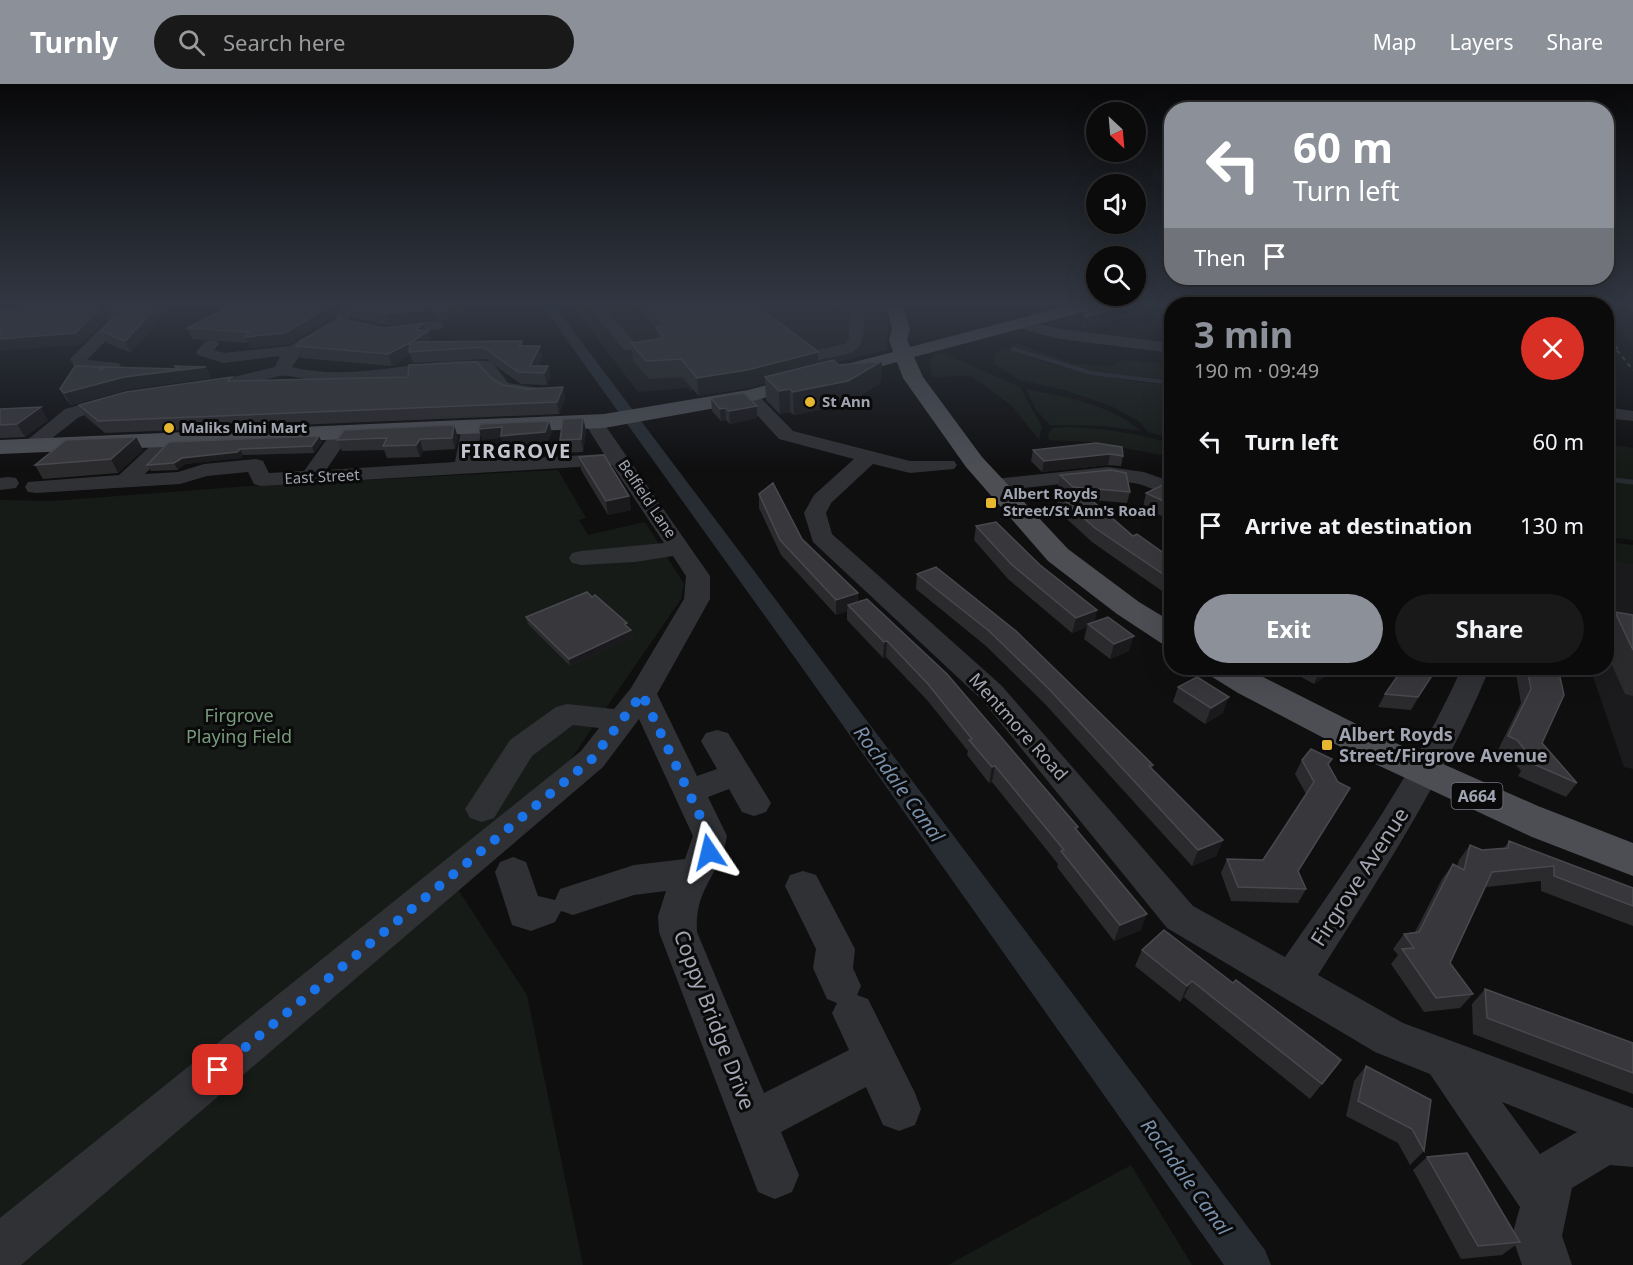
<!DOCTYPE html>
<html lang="en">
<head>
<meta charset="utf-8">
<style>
	:root { --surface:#0b0b0c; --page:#19191a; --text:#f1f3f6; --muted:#9a9b9d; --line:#2b2b2d; --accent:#8c9099 }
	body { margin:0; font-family:"Noto Sans",sans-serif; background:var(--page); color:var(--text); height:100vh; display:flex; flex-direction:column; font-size:22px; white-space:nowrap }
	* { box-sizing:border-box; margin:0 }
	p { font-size:20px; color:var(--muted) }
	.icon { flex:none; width:33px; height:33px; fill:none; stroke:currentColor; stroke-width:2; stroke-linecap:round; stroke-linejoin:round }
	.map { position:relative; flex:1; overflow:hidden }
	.panel { position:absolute; left:1164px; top:213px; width:450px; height:378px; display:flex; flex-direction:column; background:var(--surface); border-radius:24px; box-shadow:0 6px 24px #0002,0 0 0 2px var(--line) }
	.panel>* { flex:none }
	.top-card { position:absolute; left:1164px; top:18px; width:450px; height:183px; border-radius:24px; box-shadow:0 6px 24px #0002,0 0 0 2px var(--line); background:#8c9099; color:#fff; overflow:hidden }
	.needle { width:39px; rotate:154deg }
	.fabs { position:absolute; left:1086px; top:18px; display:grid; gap:12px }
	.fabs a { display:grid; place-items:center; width:60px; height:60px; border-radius:50%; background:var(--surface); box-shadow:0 6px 24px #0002,0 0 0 2px var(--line); font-size:30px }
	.pin { position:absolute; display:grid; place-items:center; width:51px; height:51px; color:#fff; margin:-26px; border-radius:12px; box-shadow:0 3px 9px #0006 }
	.me { position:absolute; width:66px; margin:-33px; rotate:350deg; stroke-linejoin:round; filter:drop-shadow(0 0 4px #0008) }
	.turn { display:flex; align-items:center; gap:21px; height:126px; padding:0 30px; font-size:27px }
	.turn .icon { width:78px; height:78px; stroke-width:2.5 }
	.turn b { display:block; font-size:42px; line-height:51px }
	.then { display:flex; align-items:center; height:57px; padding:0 30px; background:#0003; gap:12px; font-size:22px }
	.round { display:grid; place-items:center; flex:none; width:63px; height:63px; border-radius:32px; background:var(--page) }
	.summary { display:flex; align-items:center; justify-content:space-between; height:102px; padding:0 30px }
	h1 { font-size:36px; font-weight:700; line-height:45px; color:var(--accent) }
	.action { display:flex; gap:12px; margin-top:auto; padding:12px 30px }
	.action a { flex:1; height:69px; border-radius:36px; background:var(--accent); color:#fff; font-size:24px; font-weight:700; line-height:69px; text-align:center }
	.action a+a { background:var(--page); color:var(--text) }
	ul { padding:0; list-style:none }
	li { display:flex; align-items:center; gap:18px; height:84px; padding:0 30px }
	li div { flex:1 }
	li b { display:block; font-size:22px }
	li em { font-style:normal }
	header { display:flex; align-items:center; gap:36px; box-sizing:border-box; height:84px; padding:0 30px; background:var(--accent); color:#fff }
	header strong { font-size:28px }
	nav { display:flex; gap:33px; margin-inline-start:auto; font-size:21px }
	.search { width:420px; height:54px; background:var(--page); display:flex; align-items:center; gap:15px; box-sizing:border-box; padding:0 21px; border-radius:33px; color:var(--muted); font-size:22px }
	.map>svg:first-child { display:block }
</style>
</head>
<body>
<header>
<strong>Turnly</strong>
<div class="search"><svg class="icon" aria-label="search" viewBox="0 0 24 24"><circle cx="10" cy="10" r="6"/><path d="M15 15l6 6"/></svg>Search here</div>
<nav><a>Map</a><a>Layers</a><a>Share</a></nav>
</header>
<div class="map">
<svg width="1633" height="1181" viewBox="0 0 1633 1181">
	<rect width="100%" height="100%" fill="#0f0f10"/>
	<path fill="#1b1b1d" d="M571,220H888L887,266L730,305L714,303L689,307V304L638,308Z
		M1607,475L1633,480V685L1624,683L1590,584H1606Z"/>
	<path fill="#161b17" d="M1597,220H1622L1633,229V264L1607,231L1606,220Z
		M1019,260L1072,279L1111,283L1120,276L1158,279L1171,287V298C1116,294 1060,284 1009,261Z
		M1005,263C1058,286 1114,297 1171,301V354L1148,348L1139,337L1111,322L1064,306L1020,296L994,280L995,270Z
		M936,270H945L1020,303L1042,343L1039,356L1012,322L971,292L932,293L929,278Z
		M1026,305C1068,314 1107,319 1141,347L1104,342L1050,341L1036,326Z
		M1066,343C1102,344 1136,349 1171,359V373L1094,358L1049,356L1048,350L1053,344Z
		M1606,360L1633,364V395L1607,393Z
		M558,386L586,434L579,436L588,451L645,438L684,500L681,515L564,685L0,1141V416L51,417L250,402Z
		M1607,397L1633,400V456L1607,453Z
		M1607,458L1633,461V480L1607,475Z
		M457,804L527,911L583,1181H19Z
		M1131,1081L1192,1181H948Z"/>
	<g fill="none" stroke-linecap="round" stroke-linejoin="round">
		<path stroke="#272d33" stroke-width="4" d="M1013,265L1091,289L1172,299"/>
		<path stroke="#272d33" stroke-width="5" d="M1606,395L1633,398"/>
		<path fill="#272d33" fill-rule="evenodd" d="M541,220H553L1176,1047L1265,1166L1271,1181H1224L803,585Z"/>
		<path fill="#303135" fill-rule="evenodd" d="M70,220H122L124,238L87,276L119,279L121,283L119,287H77L70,275L108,237V225L0,235V227Z
			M342,220H357L346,241L303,267L292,283C357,299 421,273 486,277L492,278L508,299L539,304L542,308L533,313L496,307L481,287C433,284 387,299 339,300C322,300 291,290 280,292C263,295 202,317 191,302L200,297L225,295L275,283L280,272L223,279L198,271L196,268L205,257H217L219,260L214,266L224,269L290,262L334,236Z
			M587,220H601L636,260L638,263L636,266H624Z
			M740,220H756L818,266L845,260L849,255L850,230L831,220H850L864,228C865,275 856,267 815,277L809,275Z
			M1621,220H1633V228Z
			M1019,235L1060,245L1172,259V269L1060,255L1014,243L1011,240Z
			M436,237L441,239L444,242L441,245L388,253L380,248L388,243Z
			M749,307L755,308L793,347L910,377H954L957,381L954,385L910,389L873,380L831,419L826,429L832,450L1002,602L1193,822L1285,873C1349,781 1413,691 1460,588L1458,584H1486L1488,588C1443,696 1380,793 1318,891L1403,939L1633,1024V1083L1610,1081L1572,1104L1562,1152L1572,1181H1522L1512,1152L1520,1123L1430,990L1375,968L1167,844L982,616L813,458L804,429L814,411L854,375L779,355L740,312ZM1502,1018L1577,1048L1540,1070Z
			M119,310L125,311L128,315L125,319L79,333L37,366H23L20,362L65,325Z
			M1606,323L1633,327V337L1606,334Z
			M593,332L600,334L710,492V515L657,610L697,692L717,685L701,657L706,649L717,646L728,649L771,719L766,728L754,732L742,728L729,705L708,713L727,752C720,792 694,804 697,848L764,1009L849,966L832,929L837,919L827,915L813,884L816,865L785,802L790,791L803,787L816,791L855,865L853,884L861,902L857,911L868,915L915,1009L921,1025L915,1041L899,1047L883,1041L866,1003L781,1048L799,1091L792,1108L775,1115L758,1108L659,848L658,832L666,807L634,811L573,831L561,827L555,838L531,847L512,841L495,788L500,778L513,773L526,778L538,812L555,816L560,805L634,781L685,775L693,752L639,635L603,683L21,1181H0V1134L581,667L599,644L573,641L532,672L494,734L482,738L470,734L465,725L510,656L556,623L567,620L614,625L631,604L684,515L686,492L673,472L635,478L581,481L572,479L569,474L572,469L581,467L664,459L612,381L261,402L254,400L248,388L207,392L180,400L36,409L28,408L25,403L28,398L119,391L160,353L167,351L177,357L145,390L178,388L204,380L256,375L263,377L269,389L304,387L335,344L342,342L352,348L326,386L455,378L462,342L472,336L482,342L476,377L604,370L584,338Z
			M1108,383L1144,388L1172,398V412L1139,400L1108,395L994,407L986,406L983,401L986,396L994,395Z
			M8,393L16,394L19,399L16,404L0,406V394Z"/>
		<path fill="#4c4e54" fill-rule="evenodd" d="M886,220H902L910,245L907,256L910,263L1074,220H1100L1098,224L914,273L923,293L982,373L1068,465L1139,518L1172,538V561L1161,559L1117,530L1048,477L966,383L903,294L897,278L749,318L604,344L0,370V356L604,330L748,306L893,268L889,256L892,245Z
			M1205,584H1245L1382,653L1538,722L1633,759V792L1532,753L1356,671L1238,609L1209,591Z"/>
		<path stroke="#43454a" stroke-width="2" stroke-dasharray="4.5 4" stroke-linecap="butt" d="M1606,253L1633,286"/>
	</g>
	<path fill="#2b2b2e" d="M235,220H323L269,223L329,222L333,232L289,260L250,264L248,259L192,255L187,244Z
		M475,220L443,239L436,235L388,241L352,233L349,223Z
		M633,220H755L818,280L839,281L882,277L880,299L847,320L794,331L790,328L780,330L766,316L765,299L748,304L699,312L682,293L649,295L633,276L631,259L658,255L657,245Z
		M1030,220H1066L1044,225Z
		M172,222L131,269L107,259L101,247L120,229Z
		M384,244L428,247L431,258L522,257L523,262L542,273L538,282H548L550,293L547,301L521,300L486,275L413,279L410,271L392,282L301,274L297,262Z
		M1606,257L1618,264L1611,275L1606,274Z
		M174,282L206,283L211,294L130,305L71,321L67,317L60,305L102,283L103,284L176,285Z
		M232,293L233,297L491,294L503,301L528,305L563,303L565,315L559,330L105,349L86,333L79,321Z
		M711,314L757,334L730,340L726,336L721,337L712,327Z
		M0,325L48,336L25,353L0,354Z
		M583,334L586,347L583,368L562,369L560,356Z
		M136,353L143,366L118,389L43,395L35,381Z
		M458,353L455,365L423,367L420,373L387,374L384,366L342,367L337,356Z
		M169,358H322L314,369L243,371L240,374L185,380L178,386L151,387L147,381Z
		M1096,359L1123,372L1121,382L1108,381L1042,388L1031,377L1033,366Z
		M579,373L629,412L631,426L608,431L581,386Z
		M1060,391L1130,408L1127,419L1092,416L1133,452L1172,475V514L1092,458L1056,425L1059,412L1066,410L1058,403Z
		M1172,399V437L1143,423L1146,409Z
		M759,410L802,455L858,509V518L1078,743L1077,746L1141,846L1114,857L1057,783L1058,780L992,698L989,699L967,671L968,667L927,616L886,573L883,574L847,536V527L836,531L781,471L759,424Z
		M976,442L1097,526L1094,538L1129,567L1110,575L1084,555L1087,543L1072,549L1008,495L974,456Z
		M936,483L1153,681L1152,685L1223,756L1216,772L1192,782L1045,620L986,562L916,505L917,490Z
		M1615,528L1633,531V612L1625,610L1606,568V539Z
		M526,533L627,539V543L631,546L633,554L570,582L528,540Z
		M1296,584H1335L1333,587L1314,600L1294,589Z
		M1437,584L1411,626L1378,623L1385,610Z
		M1515,584H1558L1542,659L1577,699L1566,713L1518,692L1521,687L1507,670L1498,666L1521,619Z
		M1178,603L1223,629L1205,640L1173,618Z
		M1332,675L1328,681L1342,718L1298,788L1306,805L1298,819L1231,817L1221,789L1227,775L1263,776L1306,710L1295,690L1302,676Z
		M1509,757L1633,804V842L1541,807V797L1486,803L1450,879L1473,910L1460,924L1424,928L1391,880L1398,871L1393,865L1404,850L1415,848L1442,795L1453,780L1457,783L1459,776L1470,761L1482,766L1503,765Z
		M1142,866L1341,976L1310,1015L1184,913L1180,918L1135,882Z
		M1485,905L1633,959V1010L1473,950L1472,920Z
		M1366,982L1431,1016L1424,1067L1410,1081L1398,1059L1346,1032L1354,997Z
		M1427,1073L1520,1158L1502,1171L1461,1175L1413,1086Z"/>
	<path fill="#1a1a1c" d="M0,220H51L0,225Z
		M100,220H102L106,227V236L81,261L0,267V255Z
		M160,220H185L172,222L131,269L125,257Z
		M454,220H475L443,239L440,228Z
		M1045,220H1066L1044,225Z
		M1133,220H1174L1081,245L1084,233Z
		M329,222L333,232L289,260L250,264L245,253Z
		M433,224L436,235L388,241L385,230Z
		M424,239L426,248L428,247L431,258H411L415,246Z
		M410,259L409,268L410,271L392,282L388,270Z
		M540,262L542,273L535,288L530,282Z
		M818,268V285L765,293V299L748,304L699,312L697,294Z
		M882,277L880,299L847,320L794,331L793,308Z
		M548,282L550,293L547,301L544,289Z
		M102,283L108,294L206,283L211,294L130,305L71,321L64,309L99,286Z
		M563,303L565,315L559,330L557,318Z
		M790,305V328L780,330L779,307Z
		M757,322V334L730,340L729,327Z
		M41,323L48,336L25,353L17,340Z
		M725,324L726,336L721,337L720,325Z
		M583,334L586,347L583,368L581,355Z
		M549,337L552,349L547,360L503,364L501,354L482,356L479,345Z
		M454,341L458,353L455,365L452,354Z
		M319,352L322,358L314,369L312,362Z
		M136,353L143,366L118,389L111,375Z
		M420,355L423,367L420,373L416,361Z
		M240,365L243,371L240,374L185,380L178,386L174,379L182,374Z
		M1110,370L1108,381L1042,388L1044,377Z
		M629,412L631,426L608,431L606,417Z
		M858,509L857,524L848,521L847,527L836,531V516Z
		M1097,526L1094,541L1088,540L1087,543L1072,549L1076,534Z
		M631,546L633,554L570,582L569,575Z
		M1134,552L1129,567L1110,575L1114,560Z
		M887,557L886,573L883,574L884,558Z
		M1321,584H1335L1333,587L1314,600Z
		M1437,584L1411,626L1418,613Z
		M1229,613L1223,629L1205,640L1211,624Z
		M995,682L992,698L989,699L992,683Z
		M1350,704L1342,718L1290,802L1298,787Z
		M1223,756L1216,772L1192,782L1198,766Z
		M1147,830L1141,846L1114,857L1120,841Z
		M1192,897L1184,913L1180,918L1187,902Z"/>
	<path fill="#38383c" stroke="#48494e" stroke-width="1.5" d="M69,220H100V225L75,249L0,255V226Z
		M119,220H160L125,257L101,247L120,229Z
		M235,220H263L269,223L329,222L285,249L245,253L249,248L187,244Z
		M351,220H454L440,228L433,224L385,230L349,223Z
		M646,220H755L818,268L747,286L697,294L681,275L646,277L631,259L665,254L656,243L667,242Z
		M1090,220H1133L1084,233Z
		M340,235L384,244L424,239L415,246L428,247L411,258L522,257L519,262H540L530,282H548L544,289L518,288L483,263L409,268L410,259L388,270L297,262L300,257Z
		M1606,257L1618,264L1606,263Z
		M833,276L839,281L882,277L848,297L793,308L790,305L779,307L765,293Z
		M477,278L491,294L503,301L528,305L563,303L557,318L98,337L79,321L126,308L232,293L228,297L408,293L409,281Z
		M75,282L102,283L99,286L105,283L181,285L174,282L206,283L124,293L64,309L60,305Z
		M744,309L757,322L729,327L725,324L720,325L711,314Z
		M41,323L17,340L0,341V325Z
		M583,334L581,355L560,356L563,335Z
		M549,337L545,348L501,352L502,343L479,345L480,340Z
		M454,341L452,354L420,355L416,361L383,362L387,354L337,356L344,346Z
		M319,352L312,362L240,365L237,368L182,374L174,379L147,381L169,358Z
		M136,353L111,375L35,381L66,356Z
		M1096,359L1122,363L1123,372L1110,370L1044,377L1033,366Z
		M604,371L629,412L606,417L579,373Z
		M1111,386L1126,389L1130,408L1073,403L1060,391Z
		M1169,398L1172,399V421L1146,409Z
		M773,399L802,455L858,509L836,516L780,456L759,410Z
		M1081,407L1133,452L1137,450L1172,475V496L1095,444L1059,412Z
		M996,438L1040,481L1097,526L1076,534L1011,480L976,442Z
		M936,483L1016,547L1139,667L1153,681L1149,682L1223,756L1198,766L1048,604L989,547L917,490Z
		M587,508L592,513L595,511L627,539L624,540L631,546L569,575L526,533Z
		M867,515L947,590L1078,743L1075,744L1147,830L1120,841L1061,767L1064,766L995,682L992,683L969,656L972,655L928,600L887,557L884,558L848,521Z
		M1615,528L1633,531V566Z
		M1108,533L1134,552L1114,560L1088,540Z
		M1403,584H1437L1418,613L1385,610Z
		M1527,584H1558L1564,611L1542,659L1577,699L1529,678L1531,673L1517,656L1508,652L1531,605Z
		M1197,593L1229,613L1211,624L1178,603Z
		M1311,665L1332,675L1328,680L1338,698L1350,704L1298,787L1306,805L1238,803L1227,775L1263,776L1314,698L1302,676Z
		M1509,757L1633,804V822L1554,792V782L1492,788L1450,879L1473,910L1436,914L1402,865L1414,864L1404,850L1419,848L1453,780L1464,786L1470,761L1482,766L1508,764Z
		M1164,846L1233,899L1236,896L1341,976L1322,1000L1192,897L1187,902L1142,866Z
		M1485,905L1633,959V989L1487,934Z
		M1366,982L1431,1016L1424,1067L1412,1045L1358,1017Z
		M1467,1069L1520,1158L1478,1162L1427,1073Z"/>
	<linearGradient id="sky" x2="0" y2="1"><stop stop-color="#080809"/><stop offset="0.57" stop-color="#313742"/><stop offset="1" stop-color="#313742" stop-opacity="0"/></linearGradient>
	<rect width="1633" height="385" fill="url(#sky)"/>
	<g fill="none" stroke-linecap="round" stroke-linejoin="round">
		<path stroke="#1a73e8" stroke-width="10" stroke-dasharray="0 18" d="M218,986L592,675L642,610L710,753L709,768"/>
	</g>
	<g fill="#e7b730" stroke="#0a0a0b" stroke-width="2">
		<circle cx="810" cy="318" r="6"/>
		<circle cx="169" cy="344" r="6"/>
		<rect x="985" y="413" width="12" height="12" rx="3"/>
		<rect x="1321" y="655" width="12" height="12" rx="3"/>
	</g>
	<g text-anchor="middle" stroke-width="6" stroke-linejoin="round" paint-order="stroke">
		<g font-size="15" font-weight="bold" fill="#a1a5b1" stroke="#0a0a0b" text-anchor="start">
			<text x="822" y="323">St Ann</text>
			<text x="181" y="349">Maliks Mini Mart</text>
			<text x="1003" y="415">Albert Royds<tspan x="1003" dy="17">Street/St Ann's Road</tspan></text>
		</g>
		<g font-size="15" fill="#a1a5b1" stroke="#0a0a0b">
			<text transform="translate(322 393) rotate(-3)" y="5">East Street</text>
			<text transform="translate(647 415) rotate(56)" y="5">Belfield Lane</text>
		</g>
		<rect fill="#0a0a0b" stroke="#74767f" stroke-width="1.5" x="1451.5" y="699" width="51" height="26" rx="4.5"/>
		<g font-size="16" font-weight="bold" fill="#a1a5b1">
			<text x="1477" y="718">A664</text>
		</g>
		<g font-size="18" fill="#789b7d" stroke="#0a0a0b">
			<text x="239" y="638">Firgrove<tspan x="239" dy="21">Playing Field</tspan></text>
		</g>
		<g font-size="18" fill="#a1a5b1" stroke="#0a0a0b">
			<text transform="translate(1018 643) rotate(48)" y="6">Mentmore Road</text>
		</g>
		<g font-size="18" font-weight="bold" fill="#a1a5b1" stroke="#0a0a0b" text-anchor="start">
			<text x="1339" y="657">Albert Royds<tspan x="1339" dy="21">Street/Firgrove Avenue</tspan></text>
		</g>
		<g font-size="20" font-weight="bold" letter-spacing="1.5" fill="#c2c4cd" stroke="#0a0a0b">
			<text x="516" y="374">FIRGROVE</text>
		</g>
		<g font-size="20" font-style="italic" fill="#7990ab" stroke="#0a0a0b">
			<text transform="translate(899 700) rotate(54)" y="7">Rochdale Canal</text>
			<text transform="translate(1186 1093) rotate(54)" y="7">Rochdale Canal</text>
		</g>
		<g font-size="21" fill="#a1a5b1" stroke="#0a0a0b">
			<text transform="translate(1360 793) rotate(-57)" y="7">Firgrove Avenue</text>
			<text transform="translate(714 936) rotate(69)" y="7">Coppy Bridge Drive</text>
		</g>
	</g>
</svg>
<div class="fabs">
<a><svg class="needle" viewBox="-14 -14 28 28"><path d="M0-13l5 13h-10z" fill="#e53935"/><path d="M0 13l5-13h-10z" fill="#9a9b9d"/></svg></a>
<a><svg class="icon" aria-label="sound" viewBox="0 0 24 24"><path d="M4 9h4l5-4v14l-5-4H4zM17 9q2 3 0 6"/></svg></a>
<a><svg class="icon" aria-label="search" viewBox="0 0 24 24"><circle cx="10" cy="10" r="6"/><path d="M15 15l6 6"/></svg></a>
</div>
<div class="pin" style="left:218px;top:986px;background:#d93025"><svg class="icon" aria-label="arrive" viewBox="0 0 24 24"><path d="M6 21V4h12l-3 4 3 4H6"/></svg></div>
<svg class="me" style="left:709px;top:768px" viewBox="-20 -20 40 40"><path d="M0-17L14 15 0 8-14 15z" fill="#1a73e8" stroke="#fff" stroke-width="4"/></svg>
<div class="top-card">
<div class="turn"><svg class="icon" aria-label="left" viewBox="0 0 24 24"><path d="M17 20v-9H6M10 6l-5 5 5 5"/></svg><div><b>60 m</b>Turn left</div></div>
<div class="then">Then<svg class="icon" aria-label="arrive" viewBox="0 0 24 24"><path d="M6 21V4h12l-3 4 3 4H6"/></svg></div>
</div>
<section class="panel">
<div class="summary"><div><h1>3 min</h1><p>190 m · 09:49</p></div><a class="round" style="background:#d93025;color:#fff"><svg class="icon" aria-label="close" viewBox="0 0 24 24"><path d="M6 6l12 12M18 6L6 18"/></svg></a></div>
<ul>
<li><svg class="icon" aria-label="left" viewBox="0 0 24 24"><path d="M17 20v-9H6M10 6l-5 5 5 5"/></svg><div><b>Turn left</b></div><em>60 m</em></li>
<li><svg class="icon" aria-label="arrive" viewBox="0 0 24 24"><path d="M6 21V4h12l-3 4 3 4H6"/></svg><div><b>Arrive at destination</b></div><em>130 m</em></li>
</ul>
<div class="action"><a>Exit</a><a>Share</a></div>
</section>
</div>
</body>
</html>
